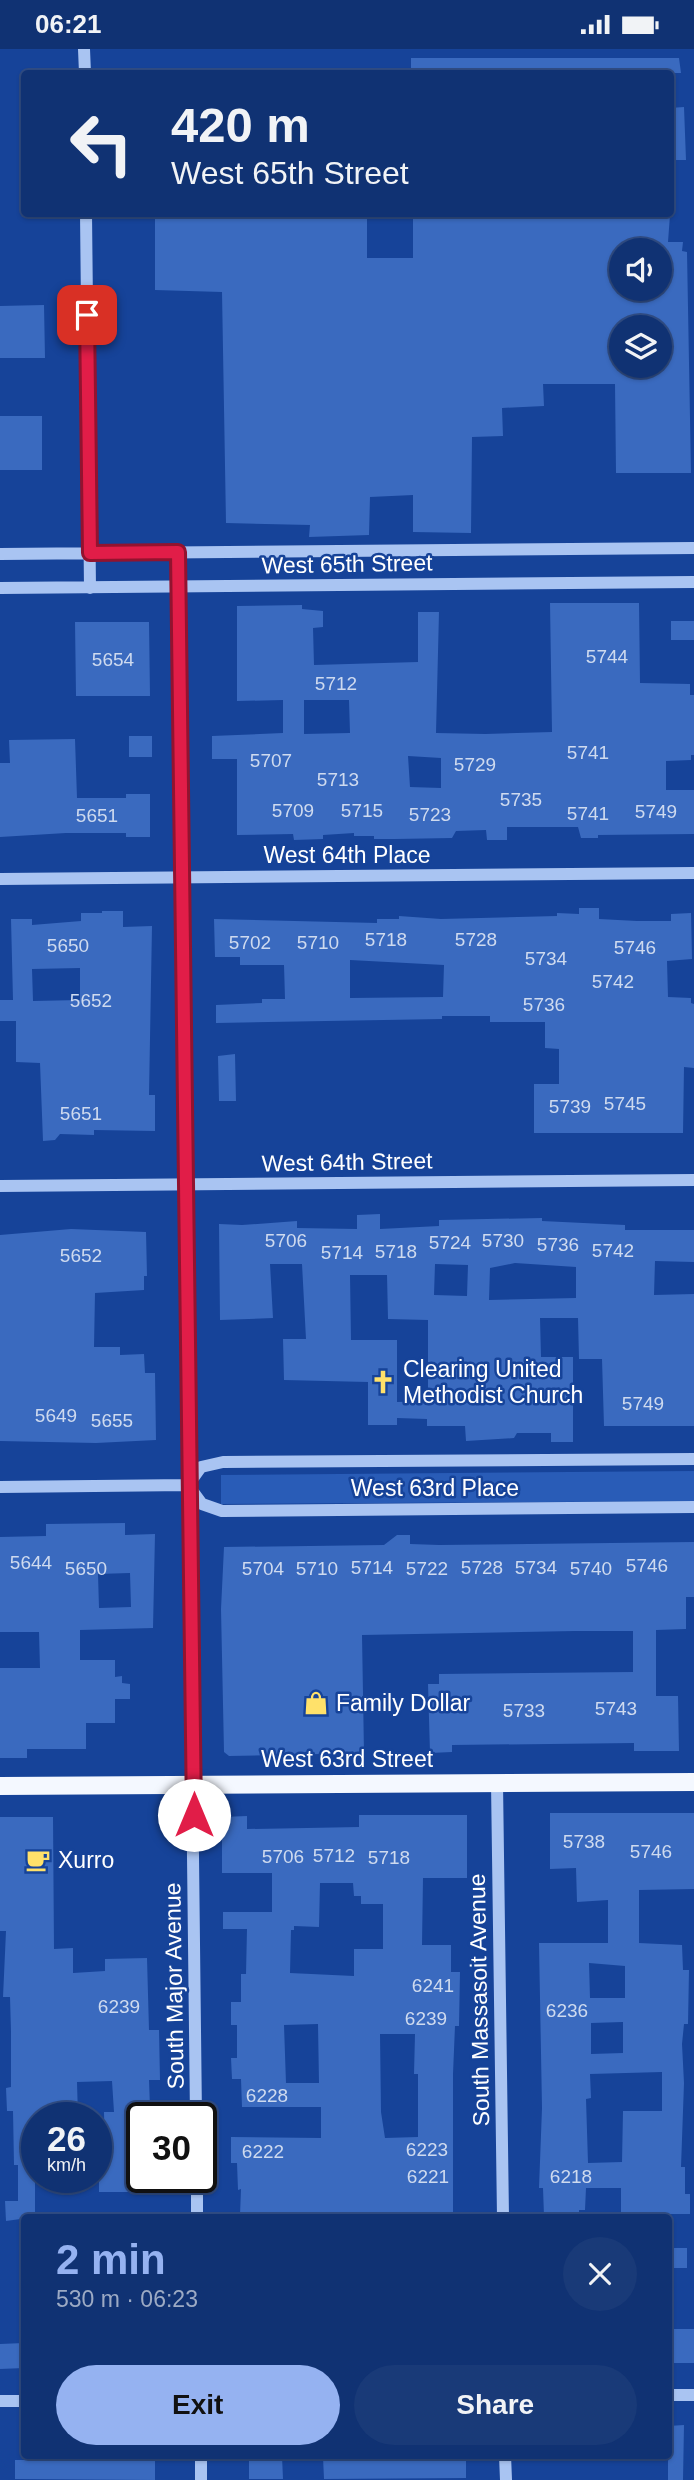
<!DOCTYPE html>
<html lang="en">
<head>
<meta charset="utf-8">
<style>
	:root { --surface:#103273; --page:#193a78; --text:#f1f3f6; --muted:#9caac4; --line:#304d85; --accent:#95b2f1 }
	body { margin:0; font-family:Helvetica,sans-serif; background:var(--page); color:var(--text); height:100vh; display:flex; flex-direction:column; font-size:26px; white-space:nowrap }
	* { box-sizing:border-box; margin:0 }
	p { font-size:23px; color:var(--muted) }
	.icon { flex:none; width:38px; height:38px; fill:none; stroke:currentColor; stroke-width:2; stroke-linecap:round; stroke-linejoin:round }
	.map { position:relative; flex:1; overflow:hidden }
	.drawer { position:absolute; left:21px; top:2165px; width:651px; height:245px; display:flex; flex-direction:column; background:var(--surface); border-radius:7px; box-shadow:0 2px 5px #0004,0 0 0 2px var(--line) }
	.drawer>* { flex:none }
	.top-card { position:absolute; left:21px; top:21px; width:653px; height:147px; border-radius:7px; box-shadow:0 2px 5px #0004,0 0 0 2px var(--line); background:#103273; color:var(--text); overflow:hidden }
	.buttons { position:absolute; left:609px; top:189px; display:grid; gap:14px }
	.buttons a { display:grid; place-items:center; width:63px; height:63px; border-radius:50%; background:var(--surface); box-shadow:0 2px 5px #0004,0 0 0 2px var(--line); font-size:35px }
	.speed { position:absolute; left:21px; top:2053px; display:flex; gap:14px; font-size:35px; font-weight:700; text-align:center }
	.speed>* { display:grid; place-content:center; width:91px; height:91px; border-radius:50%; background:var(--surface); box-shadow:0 2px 5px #0004,0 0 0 2px var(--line); line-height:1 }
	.speed small { font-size:18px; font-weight:400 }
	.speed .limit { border:4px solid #111; border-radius:10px; background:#fff; color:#111 }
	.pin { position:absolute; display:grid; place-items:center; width:60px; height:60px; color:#fff; margin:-30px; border-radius:14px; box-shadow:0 4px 10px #0006 }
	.me { position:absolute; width:77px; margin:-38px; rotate:0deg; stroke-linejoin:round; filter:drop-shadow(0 0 5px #0008) }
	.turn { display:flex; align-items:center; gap:24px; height:147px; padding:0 35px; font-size:32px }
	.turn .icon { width:91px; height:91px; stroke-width:2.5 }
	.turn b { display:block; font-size:49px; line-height:60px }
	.round { display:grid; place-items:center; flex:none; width:74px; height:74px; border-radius:37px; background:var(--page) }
	.summary { display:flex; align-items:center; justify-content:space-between; height:119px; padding:0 35px }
	h1 { font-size:42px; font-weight:700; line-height:52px; color:var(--accent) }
	.action { display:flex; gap:14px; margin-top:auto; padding:14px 35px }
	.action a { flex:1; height:80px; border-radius:42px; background:var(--accent); color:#111; font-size:28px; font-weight:700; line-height:80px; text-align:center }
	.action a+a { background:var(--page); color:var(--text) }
	.status { display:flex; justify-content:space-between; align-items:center; height:49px; padding:0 35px; background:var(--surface); direction:ltr }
	.status svg { height:19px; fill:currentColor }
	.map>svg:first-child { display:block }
</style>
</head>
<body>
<div class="status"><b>06:21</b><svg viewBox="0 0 49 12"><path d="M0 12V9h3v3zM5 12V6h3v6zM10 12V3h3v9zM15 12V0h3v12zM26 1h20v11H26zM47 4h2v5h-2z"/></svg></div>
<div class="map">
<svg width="694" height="2431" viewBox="0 0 694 2431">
	<rect width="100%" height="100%" fill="#164399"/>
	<path fill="#295cb7" d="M694,1422V1452L221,1455V1426Z"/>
	<path fill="#3a6abf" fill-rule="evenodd" d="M411,9H679L681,24H411Z
		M684,58L686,111H670V59Z
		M155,164H367V209H413V164L670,166L668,193H683L682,202L687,203L691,424H616L615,335H543L544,357L502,359L503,387L472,388L471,484L413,483V446L370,448L369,486L309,488L310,476L226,474L222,243L155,241ZM621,201H660V240H621ZM621,278H660V317H621Z
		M44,256L45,309H0V257Z
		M0,367H42V421H0Z
		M550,554H639L640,634L690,635V646H694V706H691V711L666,712V741H694V785L598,786V789H581L578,778H507V791H487L486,781L456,782L452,789L395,790H374V787H354V784L323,786V790L294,791L293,785L237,786V710H212V687L283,684V651L237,652V557L302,556V560L323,562V578L313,579L314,616L418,613V563H439L436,684L485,685L552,683ZM304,651H349L350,684L304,685ZM408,707L441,709V739L410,738Z
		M671,572H694V591H671Z
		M75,573H149L150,647H76Z
		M129,687H152V708H129Z
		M75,690L77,749H126V745H150V788H126V784H66L0,788V714H10L9,691Z
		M579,859H599V870L637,872H671V865L691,864L692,910L667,912L668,948L691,949V954L694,955V1019L684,1018L683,1084H534V1035H559V1000L545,999V973H490V967H442V970L216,974V956L262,954V950H285L284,916H240V908H215L214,870L377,874V870H399V867L441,870L557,867V864L579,865ZM350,911L444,916L443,948L350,949Z
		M102,862H123V878L152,877L149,1046H155V1082L94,1081V1086L60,1085L55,1091L43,1092L40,1014L16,1013V972H0V951H13L11,870H32V876L81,872V864H102ZM80,919V951L33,952L32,920Z
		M235,1005L236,1052H219L218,1007Z
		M380,1165V1180L439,1177V1171L542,1169V1172L625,1176V1181H694V1213L655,1212L654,1246L694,1245V1377H604L602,1310H579L578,1269H540L541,1308H573V1393H551V1384H517L514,1389L466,1392L465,1377H427V1370L397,1369V1376H368V1333L284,1331L283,1290H306L302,1215H270L273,1269L220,1271L219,1175L242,1176L297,1172V1179L357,1180V1166ZM515,1214L576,1218V1249L489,1251L490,1219ZM435,1215L468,1216L467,1247L434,1246ZM350,1226H387L388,1270L428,1271V1352L397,1353V1291H351Z
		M71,1180L146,1183L147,1227H144V1241L95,1244L94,1298H120V1306L144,1305L145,1324H155L156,1391L96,1394L0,1392V1186Z
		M125,1474V1486L155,1485L153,1579L80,1581V1611H115V1628L122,1627V1634L130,1635V1650H115V1674H86V1700H27V1709H0V1619H40L39,1583H0V1488L46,1487V1475ZM130,1524L131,1558L99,1559L98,1525Z
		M397,1486H410V1495L439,1496L694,1493V1548H686V1580L656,1581V1647H678L679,1702H634V1694L452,1696V1703L430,1704L428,1635H439V1625L633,1623V1582H575L362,1586L364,1704L229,1707L224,1703L221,1560L224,1498L384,1496Z
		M550,1764H694V1840L639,1841V1894L682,1896L683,1921H689L688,1975H684L682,1995L684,2034L681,2118H685V2145H690V2165H621V2139H586L585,2161H579V2167H544L543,2139H539L542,2059L539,1894H608V1851L577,1853L576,1819L550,1820ZM589,1914L625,1917V1949H590ZM623,1973V2004L591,2005V1974ZM662,2023V2062H623L622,2113L588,2114L586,2050L591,2049L590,2025Z
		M359,1766H467V1829H423L422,1896H451V1923H460L459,1977H455L453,2025V2165L240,2166L241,2140L238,2141L237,2114H231V2088L321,2089V2058H242L241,2030H232L231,2009H237V1976H231V1953H241V1925H246L247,1880H223V1863H272V1824H222V1768L247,1767V1780L359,1778ZM320,1834H353L354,1847H361V1855H383V1900H354V1927L290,1924L291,1881H294V1877L319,1878ZM318,1975L319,2034H286L284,1976ZM380,1985H415L414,2025H418V2088L385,2089L381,2063Z
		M0,1768H53L54,1900L73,1899V1924L105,1922V1910L147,1909L149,1981H159L160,2031H149L150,2059H141L142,2128H157V2143H99V2116H105L104,2063H114L112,2032L77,2033L78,2068H35V2168L6,2172L5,2152H18V2116H14L13,2062H7L6,2039L11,2038V1983L10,1948H3L6,1882H0Z
		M668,2199H687V2219H668Z
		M668,2280H694V2314H668Z
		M24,2294V2319L0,2320V2295Z
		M684,2376L683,2431H668V2377Z
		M412,2406H466V2429L324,2430L323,2408Z
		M109,2407H155V2431L15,2430V2411H109Z
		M249,2407H282L283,2430H249Z"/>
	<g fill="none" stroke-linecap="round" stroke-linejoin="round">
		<path stroke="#a9c4f2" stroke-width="12" d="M84,0L85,24
			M86,164L90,539
			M178,503L196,2068
			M0,505L694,499
			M0,539L694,533
			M0,830L694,824
			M0,1137L694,1131
			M188,1436L202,1455L222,1462L694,1458
			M188,1436L201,1418L223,1413L694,1410
			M0,1438L188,1436
			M497,1734L503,2168
			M197,2128V2168
			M668,2346H694
			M0,2352H24
			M201,2406V2431
			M505,2406L506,2431"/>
		<path stroke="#f4f8ff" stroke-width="18" d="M0,1737L694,1733"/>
	</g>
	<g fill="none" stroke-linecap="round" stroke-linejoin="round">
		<g stroke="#92132f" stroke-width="18">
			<path id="route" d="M87,266L90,504L178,503L194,1766"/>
		</g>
		<use href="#route" stroke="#e11d48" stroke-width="12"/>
	</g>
	<defs>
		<g id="church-bare" transform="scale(1.89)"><path d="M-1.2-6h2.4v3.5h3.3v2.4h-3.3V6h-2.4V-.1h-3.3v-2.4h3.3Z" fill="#ffe16a" stroke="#164399" stroke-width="2.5" paint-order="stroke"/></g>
		<g id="shop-bare" transform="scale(1.89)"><path d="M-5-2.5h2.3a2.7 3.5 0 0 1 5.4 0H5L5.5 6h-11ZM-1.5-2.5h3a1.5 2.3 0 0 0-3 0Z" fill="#ffe16a" stroke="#164399" stroke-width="2.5" paint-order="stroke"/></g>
		<g id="cafe-bare" transform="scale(1.89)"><path d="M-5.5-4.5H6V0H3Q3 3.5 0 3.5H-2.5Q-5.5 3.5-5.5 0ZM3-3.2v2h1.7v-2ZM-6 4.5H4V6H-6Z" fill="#ffe16a" stroke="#164399" stroke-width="2.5" paint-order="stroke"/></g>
	</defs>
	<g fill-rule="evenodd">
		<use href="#church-bare" x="383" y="1333"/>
		<use href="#shop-bare" x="316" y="1654"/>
		<use href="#cafe-bare" x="38" y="1811"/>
	</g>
	<g text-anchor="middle" stroke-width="5" stroke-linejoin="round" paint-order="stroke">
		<g font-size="19" fill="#cedaef">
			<text x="607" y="614">5744</text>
			<text x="113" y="617">5654</text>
			<text x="336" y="641">5712</text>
			<text x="588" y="710">5741</text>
			<text x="271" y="718">5707</text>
			<text x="475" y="722">5729</text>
			<text x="338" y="737">5713</text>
			<text x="521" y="757">5735</text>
			<text x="293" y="768">5709</text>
			<text x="362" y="768">5715</text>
			<text x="656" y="769">5749</text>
			<text x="588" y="771">5741</text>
			<text x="430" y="772">5723</text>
			<text x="97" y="773">5651</text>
			<text x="386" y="897">5718</text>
			<text x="476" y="897">5728</text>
			<text x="250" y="900">5702</text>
			<text x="318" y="900">5710</text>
			<text x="68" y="903">5650</text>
			<text x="635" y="905">5746</text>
			<text x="546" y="916">5734</text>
			<text x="613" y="939">5742</text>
			<text x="91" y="958">5652</text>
			<text x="544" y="962">5736</text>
			<text x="625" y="1061">5745</text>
			<text x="570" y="1064">5739</text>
			<text x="81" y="1071">5651</text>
			<text x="286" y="1198">5706</text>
			<text x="503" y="1198">5730</text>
			<text x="450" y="1200">5724</text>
			<text x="558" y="1202">5736</text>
			<text x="613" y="1208">5742</text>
			<text x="396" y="1209">5718</text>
			<text x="342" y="1210">5714</text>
			<text x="81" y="1213">5652</text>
			<text x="643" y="1361">5749</text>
			<text x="56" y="1373">5649</text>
			<text x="112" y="1378">5655</text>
			<text x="31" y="1520">5644</text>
			<text x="647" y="1523">5746</text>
			<text x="372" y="1525">5714</text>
			<text x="482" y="1525">5728</text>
			<text x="536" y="1525">5734</text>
			<text x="86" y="1526">5650</text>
			<text x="263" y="1526">5704</text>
			<text x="317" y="1526">5710</text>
			<text x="427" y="1526">5722</text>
			<text x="591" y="1526">5740</text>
			<text x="616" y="1666">5743</text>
			<text x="524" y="1668">5733</text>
			<text x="584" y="1799">5738</text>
			<text x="651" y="1809">5746</text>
			<text x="334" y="1813">5712</text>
			<text x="283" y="1814">5706</text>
			<text x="389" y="1815">5718</text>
			<text x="433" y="1943">6241</text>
			<text x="119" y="1964">6239</text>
			<text x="567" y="1968">6236</text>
			<text x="426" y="1976">6239</text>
			<text x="267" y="2053">6228</text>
			<text x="427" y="2107">6223</text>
			<text x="263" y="2109">6222</text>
			<text x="428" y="2134">6221</text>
			<text x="571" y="2134">6218</text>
		</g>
		<g font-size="23" fill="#fff" stroke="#164399">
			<text transform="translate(347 515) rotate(-1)" y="8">West 65th Street</text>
			<text x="347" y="814">West 64th Place</text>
			<text transform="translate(347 1113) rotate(-1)" y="8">West 64th Street</text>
			<text x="435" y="1447">West 63rd Place</text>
			<text x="347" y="1718">West 63rd Street</text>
			<text transform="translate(174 1937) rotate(-91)" y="8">South Major Avenue</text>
			<text transform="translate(479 1951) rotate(-91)" y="8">South Massasoit Avenue</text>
		</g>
		<g font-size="23" fill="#fff" stroke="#164399" text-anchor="start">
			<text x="403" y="1328">Clearing United<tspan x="403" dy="26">Methodist Church</tspan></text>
			<text x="336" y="1662">Family Dollar</text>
			<text x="58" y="1819">Xurro</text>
		</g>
	</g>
</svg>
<div class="buttons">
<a><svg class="icon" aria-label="sound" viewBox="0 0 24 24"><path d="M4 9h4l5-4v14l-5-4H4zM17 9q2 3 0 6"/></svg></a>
<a><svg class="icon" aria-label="layers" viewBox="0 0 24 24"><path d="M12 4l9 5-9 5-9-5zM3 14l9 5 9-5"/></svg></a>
</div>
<div class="speed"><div>26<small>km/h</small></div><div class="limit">30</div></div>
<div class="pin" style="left:87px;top:266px;background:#d93025"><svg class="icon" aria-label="arrive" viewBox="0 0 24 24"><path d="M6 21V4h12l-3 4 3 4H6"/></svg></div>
<svg class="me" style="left:194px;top:1766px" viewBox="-20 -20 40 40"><circle r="19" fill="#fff"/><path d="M0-13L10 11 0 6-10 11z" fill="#e11d48"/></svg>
<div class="top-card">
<div class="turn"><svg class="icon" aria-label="left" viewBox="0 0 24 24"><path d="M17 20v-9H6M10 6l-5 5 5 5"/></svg><div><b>420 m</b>West 65th Street</div></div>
</div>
<section class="drawer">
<div class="summary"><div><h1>2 min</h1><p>530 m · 06:23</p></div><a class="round"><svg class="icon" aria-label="close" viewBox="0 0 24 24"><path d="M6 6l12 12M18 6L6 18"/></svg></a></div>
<div class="action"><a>Exit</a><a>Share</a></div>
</section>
</div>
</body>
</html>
